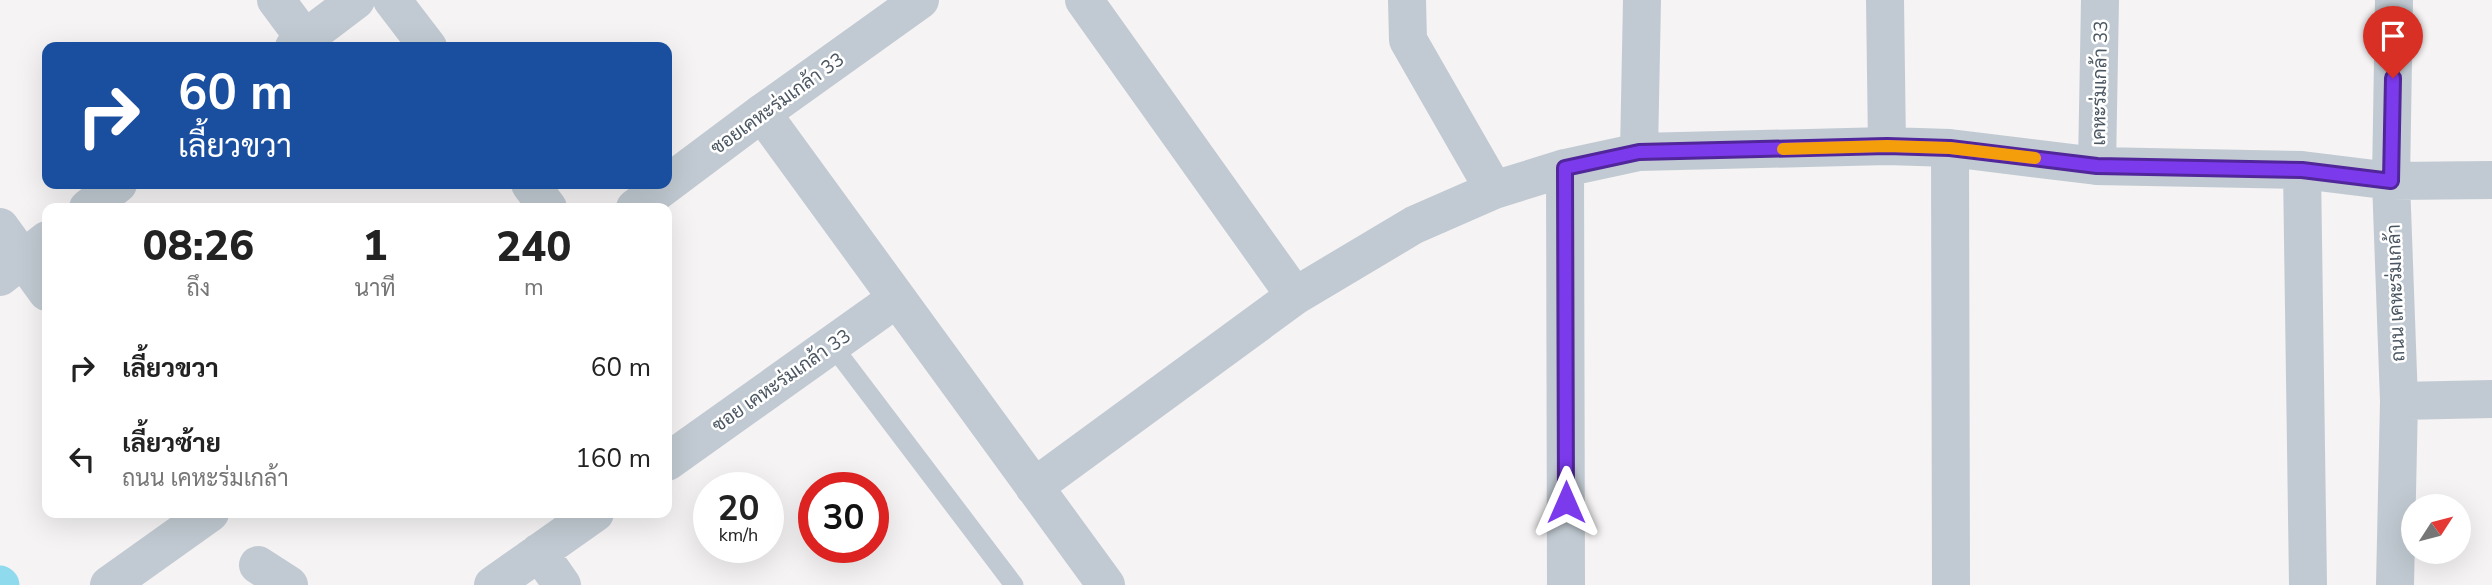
<!DOCTYPE html>
<html lang="th">
<head>
<meta charset="utf-8">
<style>
	:root { --surface:#fff; --page:#f6f6f6; --text:#222; --muted:#767676 }
	body { margin:0; font-family:"Nunito Sans",Sarabun,sans-serif; background:var(--page); color:var(--text); height:100vh; display:flex; flex-direction:column; font-size:26px; white-space:nowrap }
	* { box-sizing:border-box; margin:0 }
	p { font-size:23px; color:var(--muted) }
	.icon { flex:none; width:38px; height:38px; fill:none; stroke:currentColor; stroke-width:2; stroke-linecap:round; stroke-linejoin:round }
	.map { position:relative; flex:1; overflow:hidden }
	.details { position:absolute; left:42px; top:203px; width:630px; height:315px; display:flex; flex-direction:column; background:var(--surface); border-radius:14px; box-shadow:0 7px 28px #0002 }
	.details>* { flex:none }
	.guide { position:absolute; left:42px; top:42px; width:630px; height:147px; border-radius:14px; box-shadow:0 7px 28px #0002; background:#1a4fa0; color:#fff; overflow:hidden }
	.needle { width:46px; rotate:54deg }
	.controls { position:absolute; left:2401px; top:494px; display:grid; gap:14px }
	.controls a { display:grid; place-items:center; width:70px; height:70px; border-radius:50%; background:var(--surface); box-shadow:0 7px 28px #0002; font-size:35px }
	.speed { position:absolute; left:693px; top:472px; display:flex; gap:14px; font-size:35px; font-weight:700; text-align:center }
	.speed>* { display:grid; place-content:center; width:91px; height:91px; border-radius:50%; background:var(--surface); box-shadow:0 7px 28px #0002; line-height:1 }
	.speed small { font-size:18px; font-weight:400 }
	.speed .limit { border:10px solid #d22; background:#fff; color:#111 }
	.pin { position:absolute; display:grid; place-items:center; width:60px; height:60px; color:#fff; margin:-72px -30px; border-radius:50% 50% 50% 0; rotate:-45deg; box-shadow:0 0 7px #0007 }
	.pin .icon { rotate:45deg }
	.me { position:absolute; width:77px; margin:-38px; rotate:0deg; stroke-linejoin:round; filter:drop-shadow(0 0 5px #0008) }
	.turn { display:flex; align-items:center; gap:24px; height:147px; padding:0 21px; font-size:32px }
	.turn .icon { width:91px; height:91px; stroke-width:2.5 }
	.turn b { display:block; font-size:49px; line-height:60px }
	.eta { display:flex; justify-content:space-evenly; align-items:center; height:119px; text-align:center }
	.eta b { font-size:42px; font-weight:800; line-height:49px }
	ul { padding:0; list-style:none }
	li { display:flex; align-items:center; gap:21px; height:91px; padding:0 21px }
	li div { flex:1 }
	li b { display:block; font-size:26px }
	li em { font-style:normal }
	.map>svg:first-child { display:block }
</style>
</head>
<body>
<div class="map">
<svg width="2492" height="585" viewBox="0 0 2492 585">
	<rect width="100%" height="100%" fill="#f5f3f3"/>
	<g fill="none" stroke-linecap="round" stroke-linejoin="round">
		<path stroke="#90daee" stroke-width="37" d="M0,584L1,585"/>
		<path stroke="#c1cad2" stroke-width="19" d="M832,345L1014,585"/>
		<path stroke="#c1cad2" stroke-width="38" d="M276,0L305,39
			M392,0L428,47
			M1084,0L1295,296
			M1407,0L1408,40L1494,190
			M1885,0L1887,146
			M2394,0L2391,181L2399,401L2395,585
			M294,47L356,0
			M762,113L1106,585
			M1950,148L1951,585
			M1639,152L1642,0
			M2097,166L2100,0
			M1565,168L1566,585
			M2302,170L2308,585
			M530,184L548,208
			M88,208L118,184
			M0,227L47,292
			M0,277L47,240
			M2399,401L2492,399
			M667,462L896,299
			M1034,487L1295,296L1414,225L1494,190L1565,168L1639,152L1887,146L1950,148L2097,166L2302,170L2391,181L2492,180
			M539,552L562,585
			M258,565L289,585
			M493,585L595,513"/>
		<path stroke="#c1cad2" stroke-width="38" d="M635,208L762,113L920,0
			M109,585L210,513"/>
	</g>
	<g fill="none" stroke-linecap="round" stroke-linejoin="round">
		<g stroke="#51269a" stroke-width="18">
			<path id="route" d="M1566,502L1565,168L1639,152L1887,146L1950,148L2097,166L2302,170L2391,181L2393,78"/>
		</g>
		<use href="#route" stroke="#7c3aed" stroke-width="12"/>
		<path stroke="#f59e0b" stroke-width="12" d="M1783,149L1887,146L1950,148L2035,158"/>
	</g>
	<g text-anchor="middle" stroke-width="5" stroke-linejoin="round" paint-order="stroke">
		<g font-size="19" fill="#4a5661" stroke="#fff">
			<text transform="translate(2099 83) rotate(-89)" y="7">เคหะร่มเกล้า 33</text>
			<text transform="translate(777 103) rotate(-36)" y="7">ซอยเคหะร่มเกล้า 33</text>
			<text transform="translate(2395 293) rotate(-92)" y="7">ถนน เคหะร่มเกล้า</text>
			<text transform="translate(781 380) rotate(-35)" y="7">ซอย เคหะร่มเกล้า 33</text>
		</g>
	</g>
</svg>
<div class="controls">
<a><svg class="needle" viewBox="-14 -14 28 28"><path d="M0-13l5 13h-10z" fill="#e53935"/><path d="M0 13l5-13h-10z" fill="#767676"/></svg></a>
</div>
<div class="speed"><div>20<small>km/h</small></div><div class="limit">30</div></div>
<div class="pin" style="left:2393px;top:78px;background:#d93025"><svg class="icon" aria-label="arrive" viewBox="0 0 24 24"><path d="M6 21V4h12l-3 4 3 4H6"/></svg></div>
<svg class="me" style="left:1566px;top:502px" viewBox="-20 -20 40 40"><path d="M0-17L14 15 0 8-14 15z" fill="#7c3aed" stroke="#fff" stroke-width="4"/></svg>
<div class="guide">
<div class="turn"><svg class="icon" aria-label="right" viewBox="0 0 24 24"><path d="M7 20v-9h11M14 6l5 5-5 5"/></svg><div><b>60 m</b>เลี้ยวขวา</div></div>
</div>
<section class="details">
<div class="eta">
<div><b>08:26</b><p>ถึง</p></div>
<div><b>1</b><p>นาที</p></div>
<div><b>240</b><p>m</p></div>
</div>
<ul>
<li><svg class="icon" aria-label="right" viewBox="0 0 24 24"><path d="M7 20v-9h11M14 6l5 5-5 5"/></svg><div><b>เลี้ยวขวา</b></div><em>60 m</em></li>
<li><svg class="icon" aria-label="left" viewBox="0 0 24 24"><path d="M17 20v-9H6M10 6l-5 5 5 5"/></svg><div><b>เลี้ยวซ้าย</b><p>ถนน เคหะร่มเกล้า</p></div><em>160 m</em></li>
</ul>
</section>
</div>
</body>
</html>
